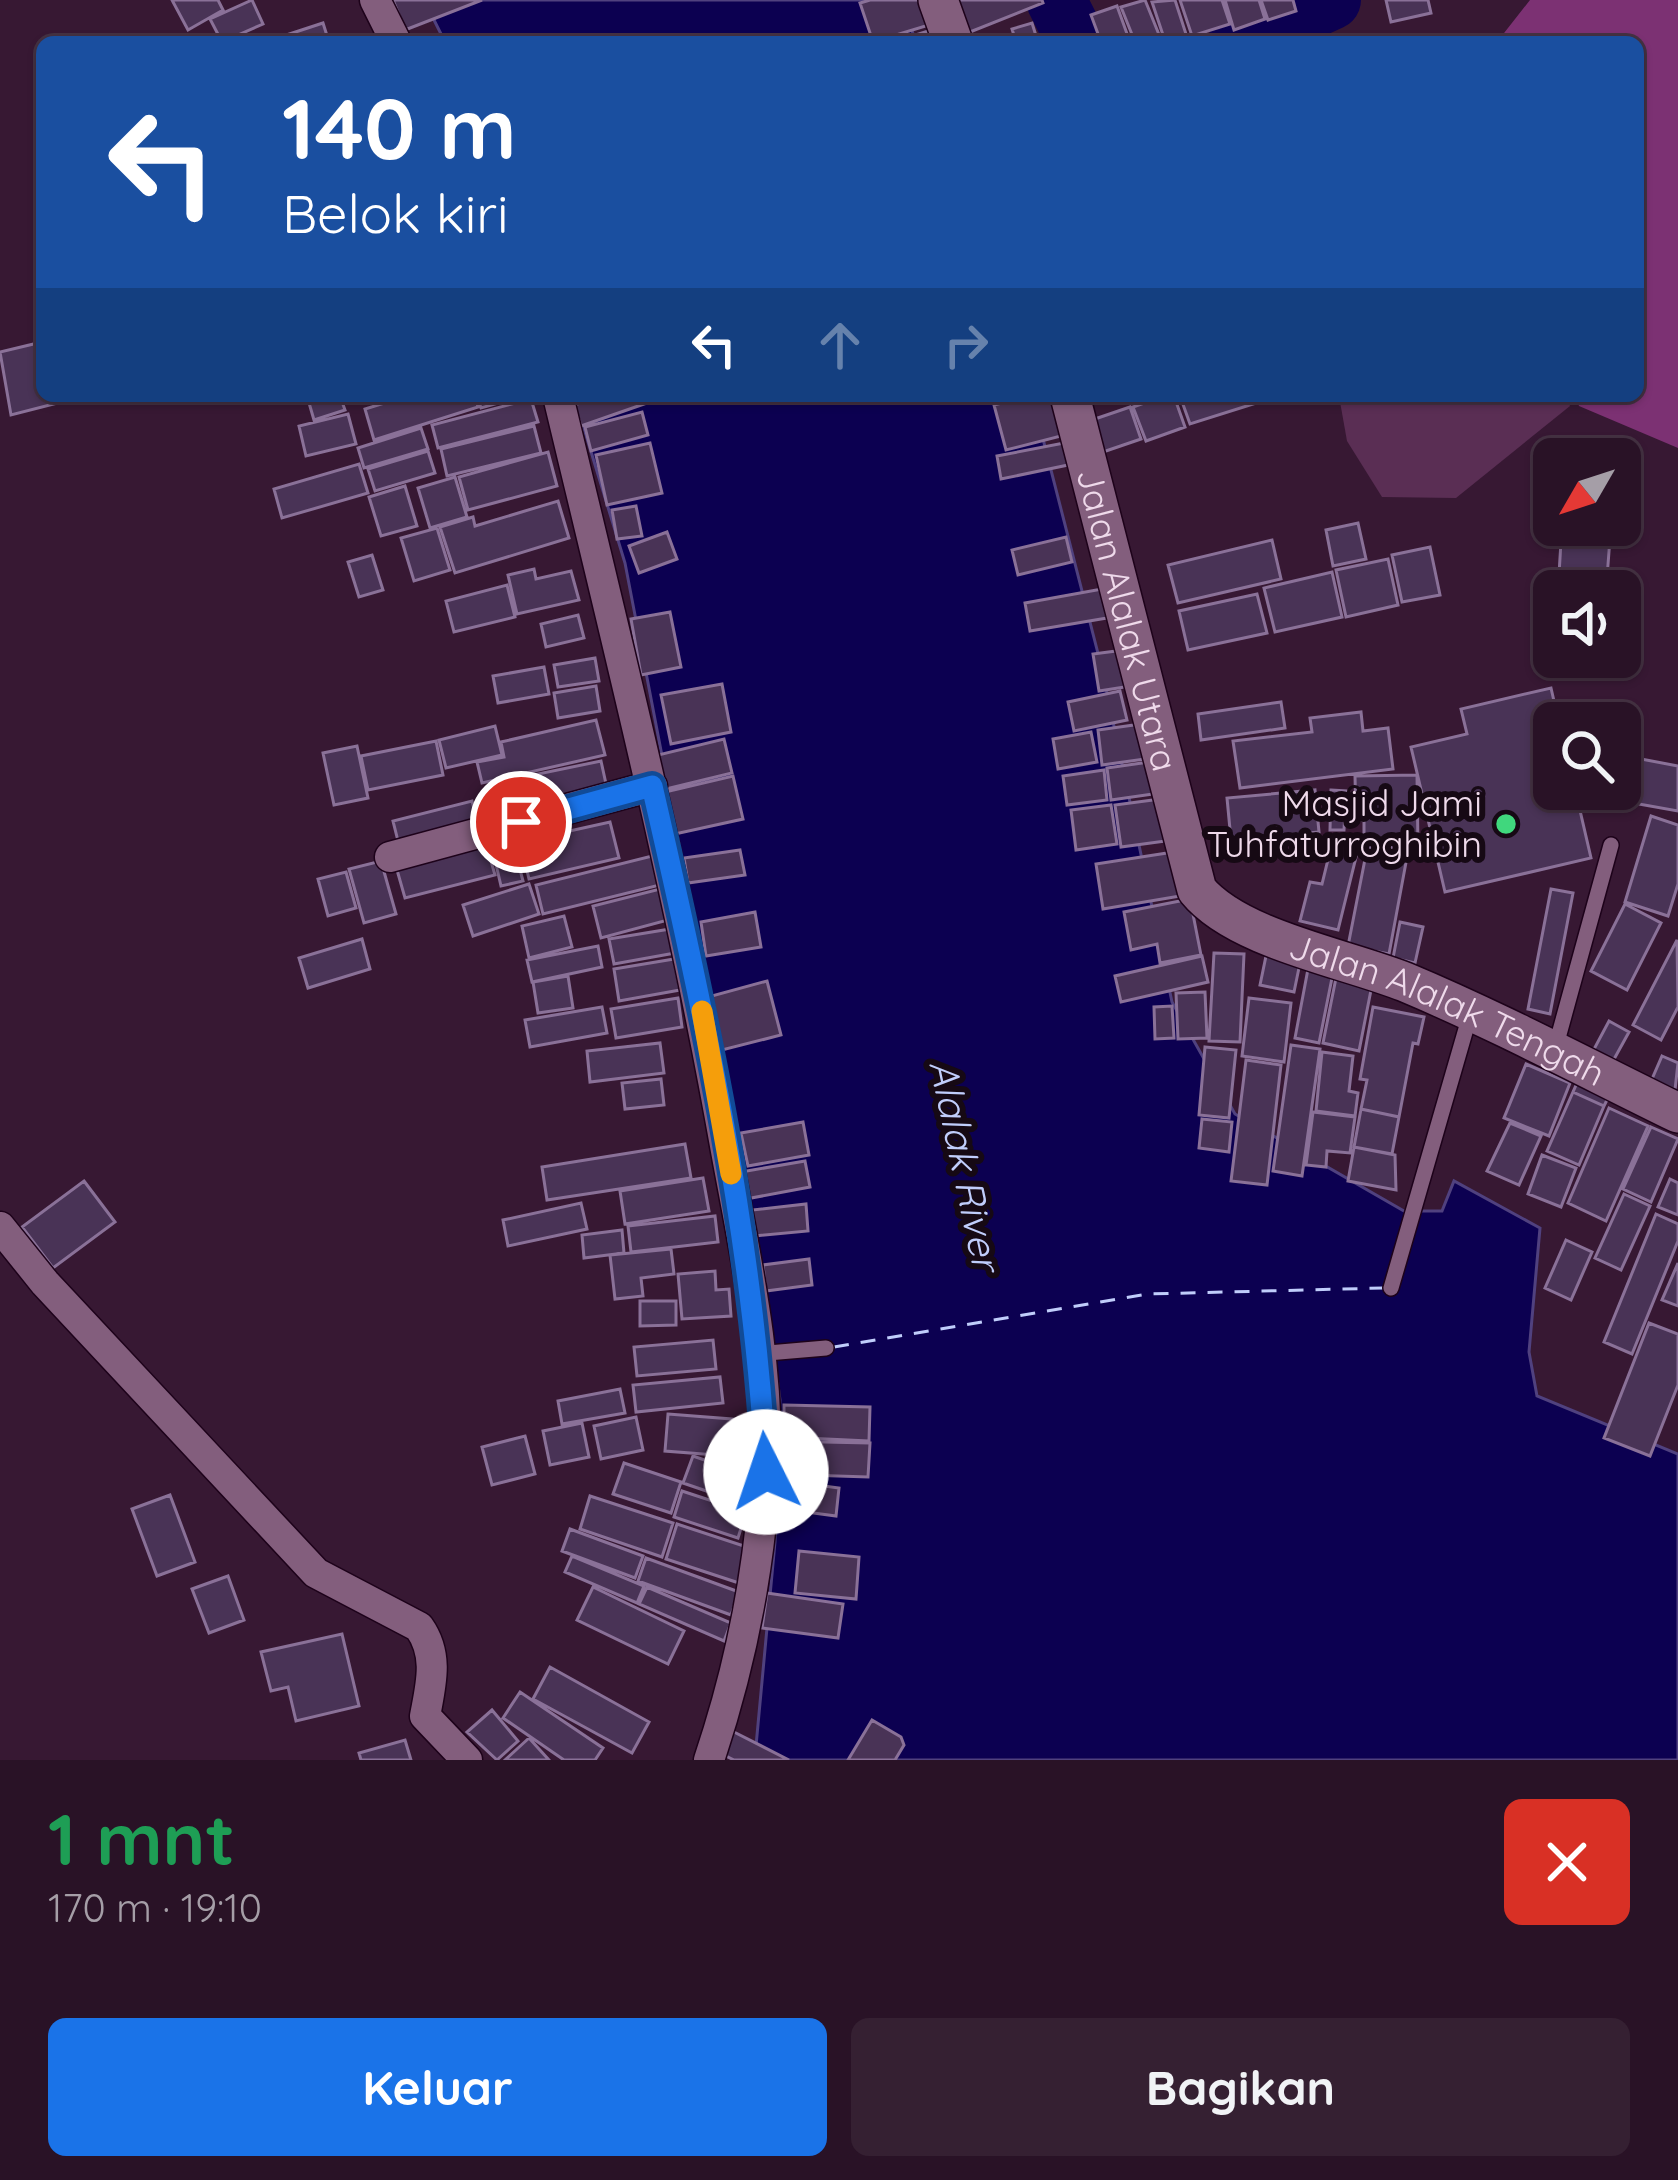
<!DOCTYPE html>
<html lang="id">
<head>
<meta charset="utf-8">
<style>
	:root { --surface:#291226; --page:#352032; --text:#f1f3f6; --muted:#a59ea7; --line:#453243; --accent:#1a73e8 }
	body { margin:0; font-family:Quicksand,sans-serif; background:var(--page); color:var(--text); height:100vh; display:flex; flex-direction:column; font-size:45px; white-space:nowrap }
	* { box-sizing:border-box; margin:0 }
	p { font-size:39px; color:var(--muted) }
	.icon { flex:none; width:66px; height:66px; fill:none; stroke:currentColor; stroke-width:2; stroke-linecap:round; stroke-linejoin:round }
	.map { position:relative; height:1760px; overflow:hidden }
	.panel { display:flex; flex-direction:column; background:var(--surface); flex:1 }
	.panel>* { flex:none }
	.banner { position:absolute; left:36px; top:36px; width:1608px; height:366px; border-radius:18px; box-shadow:0 3px 9px #0004,0 0 0 3px var(--line); background:#1a4fa0; color:#fff; overflow:hidden }
	.needle { width:78px; rotate:231deg }
	.fabs { position:absolute; left:1533px; top:438px; display:grid; gap:24px }
	.fabs a { display:grid; place-items:center; width:108px; height:108px; border-radius:18px; background:var(--surface); box-shadow:0 3px 9px #0004,0 0 0 3px var(--line); font-size:60px }
	.pin { position:absolute; display:grid; place-items:center; width:102px; height:102px; color:#fff; margin:-51px; border:6px solid #fff; border-radius:50%; box-shadow:0 3px 12px #0007 }
	.me { position:absolute; width:132px; margin:-66px; rotate:356deg; stroke-linejoin:round; filter:drop-shadow(0 0 9px #0008) }
	.turn { display:flex; align-items:center; gap:42px; height:252px; padding:0 48px; font-size:54px }
	.turn .icon { width:156px; height:156px; stroke-width:2.5 }
	.turn b { display:block; font-size:84px; line-height:102px }
	.lanes { display:flex; align-items:center; height:114px; padding:0 48px; background:#0003; justify-content:center; gap:60px; direction:ltr }
	.lanes .off { opacity:.35 }
	.round { display:grid; place-items:center; flex:none; width:126px; height:126px; border-radius:18px; background:var(--page) }
	.summary { display:flex; align-items:center; justify-content:space-between; height:204px; padding:0 48px }
	h1 { font-size:72px; font-weight:700; line-height:90px; color:#1e9e55 }
	.button { display:flex; gap:24px; margin-top:auto; padding:24px 48px }
	.button a { flex:1; height:138px; border-radius:18px; background:var(--accent); color:#fff; font-size:48px; font-weight:700; line-height:138px; text-align:center }
	.button a+a { background:var(--page); color:var(--text) }
	.map>svg:first-child { display:block }
</style>
</head>
<body>
<div class="map">
<svg width="1678" height="1760" viewBox="0 0 1678 1760">
	<rect width="100%" height="100%" fill="#371833"/>
	<path fill="#5a2e54" d="M1339,396H1566L1570,406L1456,498L1382,497L1347,441Z"/>
	<path fill="#7c3173" d="M1530,0H1678V448L1579,406L1575,396H1638V42H1497Z"/>
	<path fill="#0c0051" stroke="#50417f" stroke-width="3" d="M424,0H901L916,42H445Z
		M574,396H1032L1102,669L1172,1002L1235,1114L1404,1211H1442L1454,1181L1540,1228L1529,1352L1537,1396L1678,1454V1760H749L756,1746L775,1542L780,1400L767,1303L625,563Z"/>
	<g fill="none" stroke-linecap="round" stroke-linejoin="round">
		<path stroke="#0c0051" stroke-width="60" d="M1056,0L1077,42
			M1238,42L1331,0"/>
		<path stroke="#c0cdfb" stroke-width="3" stroke-dasharray="15 12" stroke-linecap="butt" d="M834,1347L1147,1294L1383,1288"/>
	</g>
	<path fill="#493356" stroke="#8a7198" stroke-width="3" d="M172,0H218L223,10L188,30Z
		M252,0L263,24L222,42L210,19Z
		M393,0H482L405,30Z
		M870,0H921L929,25L873,42L860,3Z
		M952,0H1042L1043,3L965,34Z
		M1145,0L1162,42H1135L1121,7Z
		M1175,0L1186,34L1165,41L1152,2Z
		M1180,0H1222L1230,24L1192,36Z
		M1225,0H1259L1265,19L1234,30Z
		M1261,0H1293L1296,11L1268,20Z
		M1386,0H1428L1431,13L1391,22Z
		M1117,6L1130,42H1101L1091,15Z
		M323,23L329,42H265Z
		M1032,23L1038,42H1016L1012,29Z
		M935,29L939,42H893Z
		M42,342V396L81,397L11,415L0,352Z
		M307,396H340L345,410L314,420Z
		M407,396H475L478,407L374,440L365,409Z
		M477,396H523L481,408Z
		M602,396H641L644,404L581,426L574,405Z
		M1030,396H1055L1065,435L1006,450L994,405Z
		M1164,396H1174L1185,427L1146,441L1133,407Z
		M1180,396H1268L1269,399L1190,424Z
		M531,399L538,422L438,448L432,425Z
		M1130,407L1141,439L1100,453L1089,421Z
		M642,412L648,435L591,451L585,427Z
		M348,414L356,444L306,456L299,426Z
		M534,426L541,453L447,476L441,449Z
		M421,428L428,449L364,468L358,448Z
		M650,443L662,493L607,505L596,455Z
		M1064,443L1068,465L1001,479L997,456Z
		M428,451L435,473L375,491L368,469Z
		M548,452L557,486L468,510L459,477Z
		M359,464L368,493L282,518L274,489Z
		M455,477L467,517L430,528L418,488Z
		M405,486L417,526L381,536L369,497Z
		M558,501L569,538L455,573L440,527L473,517L475,526Z
		M636,506L642,536L617,539L612,510Z
		M1358,523L1366,559L1333,566L1326,530Z
		M1562,525H1611L1606,591H1558Z
		M437,528L450,570L414,581L401,538Z
		M667,532L677,559L639,573L629,546Z
		M1066,537L1072,562L1018,575L1012,550Z
		M1272,540L1281,579L1178,603L1168,565Z
		M1430,547L1440,595L1402,602L1392,555Z
		M372,555L383,590L359,597L348,562Z
		M1388,559L1398,605L1346,617L1336,570Z
		M534,569L536,579L571,571L579,600L517,614L508,575Z
		M1332,572L1342,617L1275,632L1264,588Z
		M507,585L515,617L454,632L446,601Z
		M1102,589L1107,618L1030,631L1025,603Z
		M1257,594L1267,633L1188,650L1179,611Z
		M670,612L681,667L641,675L631,619Z
		M578,615L584,638L546,647L541,624Z
		M1124,650L1131,686L1099,691L1093,654Z
		M595,658L599,681L558,687L554,665Z
		M544,667L549,694L498,703L493,676Z
		M722,684L731,732L671,744L661,695Z
		M596,686L600,711L558,718L554,693Z
		M1551,688L1559,723H1554V789H1575L1591,858L1445,892L1411,747L1467,734L1461,709Z
		M1120,691L1127,720L1074,731L1068,702Z
		M1281,702L1285,728L1201,740L1198,714Z
		M1361,712L1363,731L1388,728L1393,769L1240,788L1233,741L1312,732L1310,718Z
		M596,720L605,755L482,783L477,762L504,757L501,742Z
		M1141,724L1145,759L1102,765L1098,730Z
		M495,726L502,755L446,768L439,740Z
		M1091,732L1097,762L1058,769L1053,739Z
		M724,739L732,773L666,789L658,755Z
		M436,741L443,775L368,790L361,756Z
		M357,746L368,798L334,805L323,753Z
		M1620,755L1678,766V811L1611,799L1613,789H1620Z
		M601,761L608,793L507,815L500,782Z
		M1156,761L1160,793L1111,800L1107,768Z
		M1104,770L1107,800L1067,805L1063,776Z
		M1417,775L1418,847L1364,848V820H1356L1355,776Z
		M733,776L743,819L675,834L665,792Z
		M1315,790L1319,832L1231,840L1227,798Z
		M1331,790L1346,791L1344,830H1330Z
		M1168,798L1173,840L1121,847L1115,805Z
		M472,801L479,829L400,849L393,821Z
		M1111,805L1117,844L1076,850L1071,810Z
		M1651,816L1678,825V884L1668,916L1625,902Z
		M610,822L619,858L529,879L520,842Z
		M1334,835L1360,841L1338,930L1300,921L1310,882L1322,884Z
		M485,840L495,875L405,898L395,863Z
		M513,843L523,881L501,886L492,847Z
		M1367,849L1407,857L1389,954L1348,946Z
		M740,850L745,875L688,883L684,858Z
		M1180,851L1186,895L1103,909L1096,864Z
		M656,855L664,884L543,914L536,885Z
		M381,861L396,914L364,923L349,869Z
		M346,872L356,908L328,916L318,879Z
		M529,884L539,914L473,936L463,905Z
		M660,889L668,920L601,938L593,906Z
		M1551,889L1573,893L1550,1014L1528,1009Z
		M1190,899L1201,955L1160,963L1157,944L1131,950L1124,912Z
		M1625,904L1661,923L1627,990L1591,971Z
		M755,912L761,947L706,956L701,922Z
		M564,916L572,947L529,958L522,926Z
		M1400,922L1423,927L1415,963L1393,958Z
		M670,929L675,953L614,964L609,939Z
		M362,939L370,969L308,988L299,958Z
		M1677,940L1678,1007L1661,1040L1633,1025Z
		M598,946L602,967L532,982L527,960Z
		M1214,953L1244,954L1240,1042L1209,1041Z
		M1202,956L1208,982L1121,1002L1115,976Z
		M1266,956L1300,963L1294,992L1260,985Z
		M674,959L680,990L619,1001L614,969Z
		M1308,969L1333,973L1319,1043L1295,1038Z
		M568,976L573,1008L538,1013L533,982Z
		M1336,978L1372,985L1359,1051L1323,1043Z
		M767,981L781,1035L722,1050L708,997Z
		M1205,992L1207,1038L1178,1039L1176,993Z
		M678,998L682,1027L616,1038L611,1009Z
		M1249,998L1291,1003L1284,1062L1242,1056Z
		M1172,1006L1174,1038L1155,1039L1154,1007Z
		M602,1007L607,1033L530,1047L525,1020Z
		M1373,1007L1424,1017L1418,1044L1413,1043L1399,1117L1361,1109L1367,1080L1360,1079Z
		M1609,1021L1629,1032L1613,1061L1593,1051Z
		M660,1043L664,1073L590,1082L587,1051Z
		M1291,1045L1320,1049L1302,1176L1273,1171Z
		M1205,1047L1236,1050L1229,1118L1199,1115Z
		M1322,1052L1353,1056L1349,1091L1358,1093L1355,1116L1316,1111Z
		M1662,1056L1678,1063L1675,1090L1652,1079Z
		M1246,1060L1281,1065L1267,1185L1231,1181Z
		M1526,1064L1570,1083L1549,1136L1504,1118Z
		M1581,1074L1613,1088L1604,1106L1573,1092Z
		M661,1079L664,1105L625,1109L622,1083Z
		M1573,1092L1604,1106L1579,1165L1547,1151Z
		M1609,1108L1648,1126L1606,1221L1568,1203Z
		M1361,1109L1399,1117L1392,1154L1354,1147Z
		M1313,1112L1355,1117L1350,1153L1327,1151L1326,1167L1306,1165Z
		M1202,1119L1232,1122L1229,1152L1199,1148Z
		M803,1122L809,1155L748,1166L741,1133Z
		M1510,1123L1541,1136L1519,1185L1487,1171Z
		M1651,1127L1678,1139L1651,1202L1623,1189Z
		M685,1144L691,1178L547,1200L542,1167Z
		M1354,1147L1395,1155L1396,1190L1348,1181Z
		M1542,1155L1576,1168L1561,1207L1528,1194Z
		M805,1161L810,1187L746,1199L741,1172Z
		M703,1178L709,1211L625,1224L620,1191Z
		M1670,1179L1678,1183V1215L1658,1207Z
		M84,1181L115,1222L53,1268L22,1227Z
		M1624,1194L1650,1206L1621,1270L1595,1258Z
		M581,1203L587,1229L508,1246L503,1220Z
		M806,1204L808,1231L754,1236L752,1210Z
		M1656,1214L1678,1224V1241L1632,1354L1604,1342Z
		M715,1216L718,1242L631,1252L628,1226Z
		M622,1230L624,1253L584,1258L582,1235Z
		M1566,1240L1592,1252L1571,1300L1545,1288Z
		M671,1249L674,1274L641,1278L643,1296L615,1299L610,1255Z
		M809,1259L812,1285L766,1291L763,1265Z
		M1678,1263V1306L1662,1300Z
		M715,1271L716,1290L729,1289L731,1316L682,1319L678,1274Z
		M640,1301H676V1325L640,1326Z
		M1649,1323L1678,1334V1385L1650,1456L1604,1438Z
		M713,1340L716,1369L637,1376L634,1347Z
		M720,1377L723,1403L636,1412L633,1385Z
		M620,1389L625,1413L562,1424L558,1401Z
		M784,1405L870,1407L869,1441L784,1437Z
		M668,1414L744,1420L741,1457L665,1451Z
		M636,1417L643,1450L601,1459L594,1426Z
		M582,1423L589,1457L550,1465L543,1431Z
		M525,1436L535,1474L492,1485L482,1447Z
		M776,1441L870,1443L868,1477L775,1474Z
		M693,1456L733,1470L724,1497L683,1483Z
		M624,1463L681,1482L671,1513L613,1494Z
		M779,1480L839,1488L836,1516L776,1508Z
		M682,1491L746,1512L738,1538L674,1517Z
		M170,1495L195,1562L157,1576L132,1509Z
		M590,1496L673,1523L662,1557L580,1529Z
		M677,1524L750,1548L739,1583L666,1559Z
		M570,1529L643,1556L635,1578L562,1551Z
		M799,1551L859,1557L856,1599L795,1593Z
		M572,1556L644,1586L637,1603L565,1572Z
		M646,1558L739,1592L731,1615L638,1581Z
		M228,1576L244,1620L209,1633L192,1589Z
		M593,1587L684,1631L668,1664L577,1620Z
		M647,1587L731,1623L724,1641L639,1604Z
		M767,1593L843,1604L838,1638L762,1628Z
		M342,1634L359,1706L296,1721L288,1687L271,1691L261,1652Z
		M550,1667L649,1722L632,1753L533,1699Z
		M520,1692L603,1748L595,1760H564L503,1718Z
		M492,1710L518,1741L497,1760L467,1732Z
		M872,1720L901,1737L904,1745L895,1760H848Z
		M732,1731L789,1760H734L720,1753Z
		M529,1738L549,1760H505Z
		M405,1740L411,1760H361L359,1753Z"/>
	<g fill="none" stroke-linecap="round" stroke-linejoin="round">
		<g stroke="#1d021a" stroke-width="18">
			<path id="service" d="M1555,1049L1611,845
				M1391,1288L1470,1015
				M757,1354L826,1348"/>
		</g>
		<g stroke="#1d021a" stroke-width="33">
			<path id="minor" d="M375,0L396,42
				M558,396C618,647 681,897 726,1151C745,1254 771,1370 765,1476C759,1573 740,1668 709,1760
				M390,857L652,786
				M0,1227L45,1283L316,1573L419,1627C439,1655 431,1684 425,1716L467,1760"/>
		</g>
		<g stroke="#1d021a" stroke-width="42">
			<g id="tertiary">
				<path d="M938,0L953,42"/>
				<path id="s1" d="M1070,396L1197,890C1237,939 1345,958 1405,982C1498,1021 1588,1069 1678,1113"/>
			</g>
		</g>
		<use href="#service" stroke="#835e7d" stroke-width="15"/>
		<use href="#minor" stroke="#835e7d" stroke-width="30"/>
		<use href="#tertiary" stroke="#835e7d" stroke-width="39"/>
	</g>
	<g fill="none" stroke-linecap="round" stroke-linejoin="round">
		<g stroke="#114b97" stroke-width="30">
			<path id="route" d="M521,822L652,786C704,1011 754,1240 766,1472"/>
		</g>
		<use href="#route" stroke="#1a73e8" stroke-width="21"/>
		<path stroke="#f59e0b" stroke-width="21" d="M702,1011L731,1174"/>
	</g>
	<circle fill="#40d77d" stroke="#160914" stroke-width="4.5" cx="1506" cy="824" r="12"/>
	<g text-anchor="middle" stroke-width="12" stroke-linejoin="round" paint-order="stroke">
		<g font-size="36" fill="#efdaeb" stroke="#160914">
			<text dy="13" stroke="none"><textPath href="#s1" startOffset="231">Jalan Alalak Utara</textPath></text>
			<text dy="13" stroke="none"><textPath href="#s1" startOffset="789">Jalan Alalak Tengah</textPath></text>
		</g>
		<g font-size="36" fill="#efdaeb" stroke="#160914" text-anchor="end">
			<text x="1482" y="816">Masjid Jami<tspan x="1482" dy="41">Tuhfaturroghibin</tspan></text>
		</g>
		<g font-size="39" font-style="italic" fill="#c0cdfb" stroke="#160914">
			<text transform="translate(965 1165) rotate(78)" y="14">Alalak River</text>
		</g>
	</g>
</svg>
<div class="fabs">
<a><svg class="needle" viewBox="-14 -14 28 28"><path d="M0-13l5 13h-10z" fill="#e53935"/><path d="M0 13l5-13h-10z" fill="#a59ea7"/></svg></a>
<a><svg class="icon" aria-label="sound" viewBox="0 0 24 24"><path d="M4 9h4l5-4v14l-5-4H4zM17 9q2 3 0 6"/></svg></a>
<a><svg class="icon" aria-label="search" viewBox="0 0 24 24"><circle cx="10" cy="10" r="6"/><path d="M15 15l6 6"/></svg></a>
</div>
<div class="pin" style="left:521px;top:822px;background:#d93025"><svg class="icon" aria-label="arrive" viewBox="0 0 24 24"><path d="M6 21V4h12l-3 4 3 4H6"/></svg></div>
<svg class="me" style="left:766px;top:1472px" viewBox="-20 -20 40 40"><circle r="19" fill="#fff"/><path d="M0-13L10 11 0 6-10 11z" fill="#1a73e8"/></svg>
<div class="banner">
<div class="turn"><svg class="icon" aria-label="left" viewBox="0 0 24 24"><path d="M17 20v-9H6M10 6l-5 5 5 5"/></svg><div><b>140 m</b>Belok kiri</div></div>
<div class="lanes"><svg class="icon" aria-label="left" viewBox="0 0 24 24"><path d="M17 20v-9H6M10 6l-5 5 5 5"/></svg><svg class="icon off" aria-label="ahead" viewBox="0 0 24 24"><path d="M12 20V5M6 11l6-6 6 6"/></svg><svg class="icon off" aria-label="right" viewBox="0 0 24 24"><path d="M7 20v-9h11M14 6l5 5-5 5"/></svg></div>
</div>
</div>
<section class="panel">
<div class="summary"><div><h1>1 mnt</h1><p>170 m · 19:10</p></div><a class="round" style="background:#d93025;color:#fff"><svg class="icon" aria-label="close" viewBox="0 0 24 24"><path d="M6 6l12 12M18 6L6 18"/></svg></a></div>
<div class="button"><a>Keluar</a><a>Bagikan</a></div>
</section>
</body>
</html>
